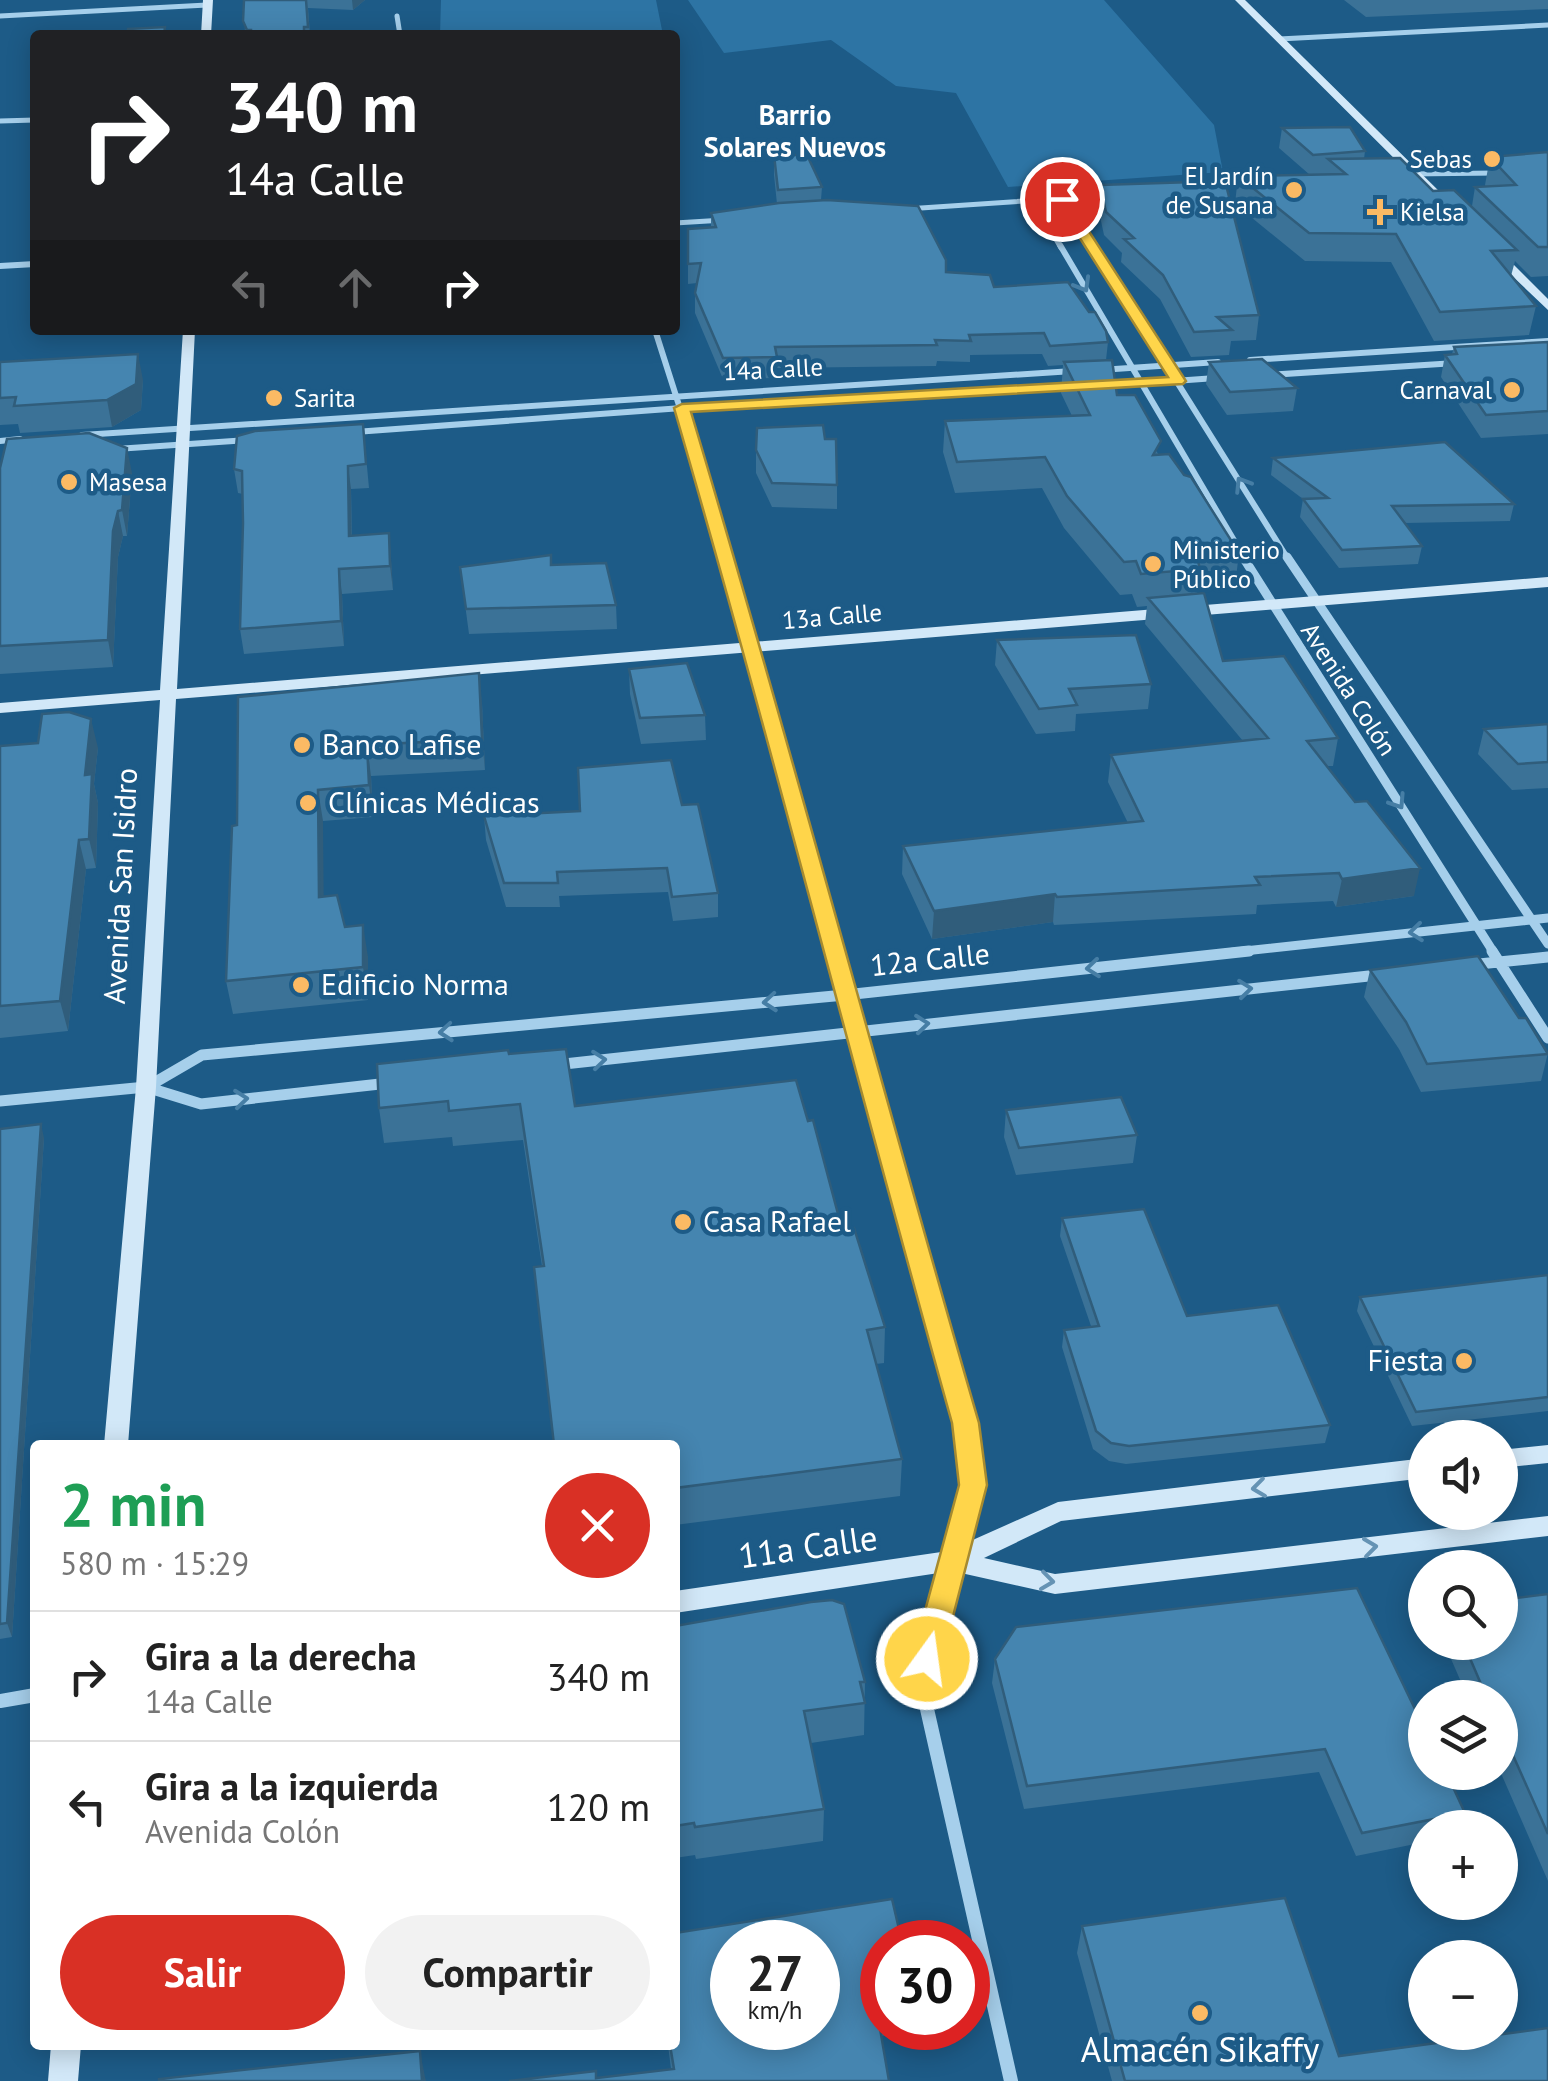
<!DOCTYPE html>
<html lang="es">
<head>
<meta charset="utf-8">
<style>
	:root { --surface:#fff; --page:#f2f2f2; --text:#222; --muted:#767676; --line:#e0e0e0; --accent:#d93025 }
	body { margin:0; font-family:"PT Sans",sans-serif; background:var(--page); color:var(--text); height:100vh; display:flex; flex-direction:column; font-size:38px; white-space:nowrap }
	* { box-sizing:border-box; margin:0 }
	p { font-size:32px; color:var(--muted) }
	.icon { flex:none; width:55px; height:55px; fill:none; stroke:currentColor; stroke-width:2; stroke-linecap:round; stroke-linejoin:round }
	.map { position:relative; flex:1; overflow:hidden }
	.drawer { position:absolute; left:30px; top:1440px; width:650px; height:610px; display:flex; flex-direction:column; background:var(--surface); border-radius:10px; box-shadow:0 5px 25px #0003 }
	.drawer>* { flex:none }
	.guide { position:absolute; left:30px; top:30px; width:650px; height:305px; border-radius:10px; box-shadow:0 5px 25px #0003; background:#202124; color:#fff; overflow:hidden }
	.tools { position:absolute; left:1408px; top:1420px; display:grid; gap:20px }
	.tools a { display:grid; place-items:center; width:110px; height:110px; border-radius:50%; background:var(--surface); box-shadow:0 5px 25px #0003; font-size:50px }
	.speed { position:absolute; left:710px; top:1920px; display:flex; gap:20px; font-size:50px; font-weight:700; text-align:center }
	.speed>* { display:grid; place-content:center; width:130px; height:130px; border-radius:50%; background:var(--surface); box-shadow:0 5px 25px #0003; line-height:1 }
	.speed small { font-size:25px; font-weight:400 }
	.speed .limit { border:15px solid #d22; background:#fff; color:#111 }
	.pin { position:absolute; display:grid; place-items:center; width:85px; height:85px; color:#fff; margin:-42px; border:5px solid #fff; border-radius:50%; box-shadow:0 2px 10px #0007 }
	.me { position:absolute; width:110px; margin:-55px; rotate:14deg; stroke-linejoin:round; filter:drop-shadow(0 0 8px #0008) }
	.turn { display:flex; align-items:center; gap:35px; height:210px; padding:0 30px; font-size:45px }
	.turn .icon { width:130px; height:130px; stroke-width:2.5 }
	.turn b { display:block; font-size:70px; line-height:85px }
	.lanes { display:flex; align-items:center; height:95px; padding:0 30px; background:#0003; justify-content:center; gap:50px; direction:ltr }
	.lanes .off { opacity:.35 }
	.round { display:grid; place-items:center; flex:none; width:105px; height:105px; border-radius:52px; background:var(--page) }
	.head { display:flex; align-items:center; justify-content:space-between; height:170px; padding:0 30px }
	h1 { font-size:60px; font-weight:700; line-height:75px; color:#1e9e55 }
	.primary-button { display:flex; gap:20px; margin-top:auto; padding:20px 30px }
	.primary-button a { flex:1; height:115px; border-radius:60px; background:var(--accent); color:#fff; font-size:40px; font-weight:700; line-height:115px; text-align:center }
	.primary-button a+a { background:var(--page); color:var(--text) }
	ul { padding:0; list-style:none }
	li { display:flex; align-items:center; gap:30px; height:130px; padding:0 30px; border-top:2px solid var(--line) }
	li div { flex:1 }
	li b { display:block; font-size:38px }
	li em { font-style:normal }
	.map>svg:first-child { display:block }
</style>
</head>
<body>
<div class="map">
<svg width="1548" height="2081" viewBox="0 0 1548 2081">
	<rect width="100%" height="100%" fill="#1d5b87"/>
	<path fill="#2d74a4" d="M441,0H656L663,35H440Z
		M688,0H1104L1214,125L1223,172L1008,187L956,93L896,86L831,40L724,53Z"/>
	<g fill="none" stroke-linecap="round" stroke-linejoin="round">
		<path stroke="#a6cfeb" stroke-width="5" d="M0,16L207,5
			M397,16L400,35
			M1279,39L1548,25
			M0,121L35,120
			M1409,174L1497,173
			M1062,199L1093,248
			M1034,201L1061,248
			M906,209L1113,195
			M675,223L724,220"/>
		<path stroke="#a6cfeb" stroke-width="6" d="M1060,245L1245,559
			M1091,245L1288,559
			M0,266L35,264
			M655,330L728,559
			M1250,360L1548,341
			M1100,370L1218,362
			M1268,375L1456,363
			M1104,386L1216,378
			M355,432L682,408L1072,387
			M82,435L1073,371
			M0,441L20,439
			M116,449L248,440"/>
		<path stroke="#a6cfeb" stroke-width="9" d="M727,557L834,953
			M1243,557L1494,953
			M1287,557L1548,944
			M1226,953L1548,918"/>
		<path stroke="#a6cfeb" stroke-width="11" d="M833,951L880,1128L966,1423L969,1452
			M1492,951L1548,1038
			M1469,965L1548,957
			M555,1065L1378,975
			M147,1087L202,1055L845,995L1249,951
			M0,1101L146,1087L201,1104L389,1083"/>
		<path stroke="#a6cfeb" stroke-width="14" d="M969,1449L973,1485L927,1659V1709L1011,2081
			M0,1701L35,1695"/>
		<path fill="#d2e8f8" fill-rule="evenodd" d="M203,0H213L211,35H201Z
			M1235,0H1245L1444,196V200H1436Z
			M1489,248H1497L1548,299V310L1489,254Z
			M183,330H195L177,689L1548,577V587L176,699L156,1087L128,1445H104L136,1087L160,700L0,713V703L160,690Z
			M1548,1445V1463L1500,1468V1450Z
			M1425,1458V1478L1061,1521L984,1558L1055,1574L1548,1516V1536L1055,1594L952,1571L675,1613V1591L948,1551L1058,1502Z
			M51,2045H81L78,2081H48Z"/>
	</g>
	<path fill="#3b7297" d="M244,0H365L353,10L308,8L310,35H245Z
		M1344,0H1548V9L1366,17Z
		M1282,128L1365,151L1364,159L1433,191L1472,206L1475,187H1486L1485,185L1490,157L1548,152V276L1531,277L1515,261L1511,276L1536,306L1529,335L1434,341L1391,262L1305,261L1235,204L1238,176L1310,175L1279,148Z
		M774,155L822,187L821,200L946,272L994,287L1108,342L1106,360L1117,395L1159,455L1239,553L1235,586L1198,589L1197,594L1223,661L1338,738L1333,766H1327L1414,896L1336,907L1333,901L1257,905L1256,914L1054,925L1053,922L932,939L902,874L903,846L1128,823L1108,782L1111,755L1243,741L1145,624L1147,606L1137,607L1132,594L1120,595L1064,528L1042,488L955,493L943,452L945,421L1072,416L1061,393L1063,365L1048,366L1042,354L970,355V362L937,361L936,366L777,368V378L723,379L695,313V293L697,283L688,284V264L711,227V213L777,204L774,175Z
		M1100,185L1259,315L1256,340L1231,341L1229,355L1191,357L1160,299L1121,262L1122,253L1104,235L1098,207Z
		M35,213V242L30,220Z
		M1548,342V434L1481,438L1441,377L1445,355L1452,354L1454,347Z
		M0,362L143,380L141,410L112,427L20,433L18,424L0,425Z
		M1209,362L1297,388L1293,411L1227,415L1206,384Z
		M363,424L369,488L351,489L352,536L389,533L393,590L342,594L344,646L244,654L240,629L243,494L238,493L234,469Z
		M825,439L837,485V509L772,507L756,473V450Z
		M1273,458L1514,504L1510,521L1405,523L1422,546L1418,564L1339,568L1300,517L1303,499L1271,475Z
		M0,468L132,473L127,536H123L118,557L113,667L0,674Z
		M551,565L616,605L617,629L469,634L460,567Z
		M997,640L1151,684L1148,709L1076,714L1075,731L1036,734L995,665Z
		M629,669L705,715L706,740L641,744L630,694Z
		M238,697L482,703L485,770L371,776L373,817L323,821V896L368,957V1000L233,1014L226,981L237,825Z
		M1548,724V788L1512,790L1478,754L1484,729Z
		M0,746L98,748L94,784L98,803L96,868L86,869L68,1031L0,1038Z
		M682,805L718,893V917L673,921L668,892L559,896L560,907H506L486,840L484,816Z
		M1370,970L1519,1018L1548,1053L1541,1081L1421,1092L1399,1049L1364,997Z
		M509,1054L575,1106L842,1229L885,1327L884,1363L876,1364L902,1459L900,1496L675,1525V1445L542,1266L523,1140L453,1146L452,1137L384,1143L379,1108Z
		M1006,1110L1137,1135L1133,1163L1016,1175L1004,1137Z
		M0,1129L44,1138L12,1637L0,1639Z
		M1062,1218L1330,1425L1325,1443L1126,1464L1109,1461L1093,1449L1062,1347L1064,1330L1091,1326L1060,1236Z
		M1548,1275V1411L1412,1426L1357,1311L1360,1297Z
		M1357,1588L1465,1813L1460,1828H1425V1842L1356,1856L1319,1772L1024,1809L992,1683L995,1659Z
		M1548,1594V1881L1500,1771V1698H1468L1448,1652L1451,1642H1500V1600Z
		M675,1626L865,1682L864,1735L811,1743L824,1809L823,1841L696,1859L695,1855L675,1858Z
		M1082,1926L1339,2056L1548,2081H1112L1077,1953Z
		M882,1942V2028H914L913,2031L881,2036L889,2081L596,2078L671,2069L668,2045H675Z"/>
	<path fill="#305d7b" d="M352,0H365L353,10Z
		M138,354L143,380L141,410L112,427L107,400Z
		M127,448L132,473L127,536L122,510Z
		M348,466L351,489L352,560L349,536Z
		M118,511L123,536L118,557L113,667L108,640L113,531Z
		M389,533L391,557L393,590L390,566Z
		M339,569L342,594L344,646L341,621Z
		M479,673L482,703L485,770L482,739Z
		M91,719L98,748L94,784L98,803L96,868L89,839L85,775Z
		M367,745L371,776L373,817L369,785Z
		M318,790L323,821L324,929L319,897Z
		M79,840L86,869L68,1031L60,1001Z
		M1420,868L1414,896L1336,907L1342,879Z
		M1055,894L1053,922L932,939L934,911Z
		M363,925L368,957V1000L363,967Z
		M41,1124L44,1138L12,1637L7,1623Z
		M420,2051L425,2077L426,2081H422Z"/>
	<path fill="#4585b0" stroke="#305d7b" stroke-width="2.5" fill-rule="evenodd" d="M244,0H306L308,27H304V35H251V30H247L243,21Z
		M165,27L164,35H127L128,29Z
		M1350,127L1365,151L1313,155L1282,128Z
		M1548,152V247H1538L1475,187L1516,185L1490,157Z
		M774,155H807L822,187L778,190Z
		M1400,158L1433,191L1454,190L1517,250L1491,251L1536,306L1440,312L1396,234L1309,233L1238,176L1346,174L1328,159Z
		M1225,181L1259,315L1217,317L1232,330L1194,332L1163,275L1124,239L1134,238L1106,212L1100,185Z
		M827,200L918,206L946,260V272L990,275L994,287L1068,282L1089,312H1095L1106,331L1108,342L1050,346L1044,333L969,335L971,341L935,340L937,345L775,347L777,357L723,358L695,293L701,263L688,264V229L716,227L711,213L779,203Z
		M1548,342V411L1486,415L1445,355L1457,354L1454,347Z
		M138,354L136,384L107,400L14,406L16,397L0,398V362Z
		M1262,359L1297,388L1230,392L1209,362Z
		M1112,360L1117,395H1135L1161,441L1153,455L1169,454L1184,475L1191,477L1239,553L1197,557L1200,569L1141,574L1136,561L1124,562L1067,496L1045,457L957,462L945,421L1090,415L1064,362Z
		M363,424L366,464L348,466L349,536L389,533L390,566L339,569L341,621L240,629L243,523L242,471L234,469L237,436L255,431Z
		M823,425L825,439H836L837,485L772,483L756,450L757,428Z
		M89,433L127,448L122,510L118,511L113,531L108,640L0,646V468L7,439Z
		M1445,442L1514,504L1392,506L1422,546L1342,550L1303,499L1328,498L1273,458Z
		M551,555V565L606,563L616,605L466,609L460,567Z
		M1204,593L1223,661L1284,656L1338,738L1307,741L1355,802L1367,801L1420,868L1342,879L1339,873L1255,877L1260,885L1057,897L1055,894L934,911L903,846L1143,821L1111,755L1268,738L1148,598Z
		M1136,635L1151,684L1069,689L1077,705L1039,709L997,640Z
		M687,663L705,715L640,718L629,669Z
		M479,673L482,739L367,745L369,785L318,790L319,897L337,895L345,927L363,925V967L226,981L232,826L237,825L238,697Z
		M69,712L91,719L85,775L92,774L89,839L79,840L60,1001L0,1006V746L38,743L42,714Z
		M1548,724V762L1518,764L1484,729Z
		M671,760L682,805L698,804L718,893L672,897L667,868L557,872L558,883H504L484,816L580,811L578,768Z
		M1478,956L1519,1018H1526L1548,1054L1427,1064L1406,1022L1370,970Z
		M566,1049L575,1106L796,1080L808,1121L813,1120L842,1229L854,1228L885,1327L867,1330L902,1459L675,1488V1445H554L534,1267L544,1266L520,1104L449,1111L448,1101L379,1108L377,1064L508,1050L509,1054Z
		M1121,1097L1137,1135L1019,1148L1006,1110Z
		M41,1124L7,1623L0,1624V1129Z
		M1144,1209L1187,1316L1278,1305L1330,1425L1129,1446L1111,1443L1096,1431L1064,1330L1099,1326L1062,1218Z
		M1548,1275V1397L1416,1412L1360,1297Z
		M1357,1588L1425,1730V1772H1446L1465,1813L1362,1833L1325,1749L1027,1786L995,1659L1016,1627Z
		M1548,1594V1834L1500,1726V1698H1487L1463,1642H1500V1621L1505,1620L1500,1610V1600Z
		M832,1600L844,1604L865,1682H860L865,1703L804,1711L824,1809L695,1827L694,1823L675,1826V1626L811,1602Z
		M1285,1898L1339,2056L1548,2028V2081H1125L1082,1926Z
		M892,1899L902,1942H882V2010L877,2011L889,2081H509L596,2071V2078L674,2069L670,2045H675V1933ZM732,1942H818V2028H732Z
		M420,2051L422,2081H159V2079Z"/>
	<defs><path id="oneway-chevron" d="M-2-3.5L2.5 0L-2 3.5" fill="none" stroke-width="1.6" stroke-linecap="round" stroke-linejoin="round" transform="scale(2.5)"/></defs>
	<g stroke="#467ea5">
		<use href="#oneway-chevron" transform="translate(1083 285) rotate(60)"/>
		<use href="#oneway-chevron" transform="translate(1242 484) rotate(-122)"/>
		<use href="#oneway-chevron" transform="translate(1398 802) rotate(57)"/>
		<use href="#oneway-chevron" transform="translate(1416 932) rotate(174)"/>
		<use href="#oneway-chevron" transform="translate(1093 968) rotate(174)"/>
		<use href="#oneway-chevron" transform="translate(1245 989) rotate(-6)"/>
		<use href="#oneway-chevron" transform="translate(770 1002) rotate(175)"/>
		<use href="#oneway-chevron" transform="translate(922 1024) rotate(-6)"/>
		<use href="#oneway-chevron" transform="translate(446 1032) rotate(175)"/>
		<use href="#oneway-chevron" transform="translate(599 1060) rotate(-6)"/>
		<use href="#oneway-chevron" transform="translate(241 1099) rotate(-6)"/>
	</g>
	<g stroke="#6593b4">
		<use href="#oneway-chevron" transform="translate(1259 1488) rotate(173)"/>
		<use href="#oneway-chevron" transform="translate(1370 1547) rotate(-7)"/>
		<use href="#oneway-chevron" transform="translate(1047 1581) rotate(7)"/>
	</g>
	<path fill="#ffd54a" stroke="#a68a30" stroke-width="2.5" d="M1057,196L1068,199L1186,381L1183,384L691,412C792,748 881,1087 979,1423L987,1485L942,1659L938,1668L927,1672L916,1668L912,1659L959,1485L952,1423C857,1085 772,745 674,408L682,404L1168,377L1055,199Z"/>
	<g fill="#fbba64" stroke="#1d5b87" stroke-width="4">
		<circle cx="1492" cy="159" r="10"/>
		<circle cx="1294" cy="190" r="10"/>
		<path d="M1375 197h10v10h10v10h-10v10h-10v-10h-10v-10h10z"/>
		<circle cx="1512" cy="390" r="10"/>
		<circle cx="274" cy="398" r="10"/>
		<circle cx="69" cy="482" r="10"/>
		<circle cx="1153" cy="564" r="10"/>
		<circle cx="302" cy="745" r="10"/>
		<circle cx="308" cy="803" r="10"/>
		<circle cx="301" cy="985" r="10"/>
		<circle cx="683" cy="1222" r="10"/>
		<circle cx="1464" cy="1361" r="10"/>
		<circle cx="1200" cy="2013" r="10"/>
	</g>
	<g text-anchor="middle" stroke-width="9" stroke-linejoin="round" paint-order="stroke">
		<g font-size="25" fill="#fff" stroke="#1d5b87" text-anchor="start">
			<text x="1472" y="168" text-anchor="end">Sebas</text>
			<text x="1274" y="185" text-anchor="end">El Jardín<tspan x="1274" dy="29">de Susana</tspan></text>
			<text x="1400" y="221">Kielsa</text>
			<text x="1492" y="399" text-anchor="end">Carnaval</text>
			<text x="294" y="407">Sarita</text>
			<text x="89" y="491">Masesa</text>
			<text x="1173" y="559">Ministerio<tspan x="1173" dy="29">Público</tspan></text>
		</g>
		<g font-size="25" fill="#fff" stroke="#1d5b87">
			<text transform="translate(773 369) rotate(-3)" y="9">14a Calle</text>
			<text transform="translate(832 616) rotate(-5)" y="9">13a Calle</text>
			<text transform="translate(1349 689) rotate(57)" y="9">Avenida Colón</text>
		</g>
		<g font-size="28" font-weight="bold" fill="#fff" stroke="#1d5b87">
			<text x="795" y="125">Barrio<tspan x="795" dy="32">Solares Nuevos</tspan></text>
		</g>
		<g font-size="30" fill="#fff" stroke="#1d5b87" text-anchor="start">
			<text x="322" y="755">Banco Lafise</text>
			<text x="328" y="813">Clínicas Médicas</text>
			<text x="321" y="995">Edificio Norma</text>
			<text x="703" y="1232">Casa Rafael</text>
			<text x="1444" y="1371" text-anchor="end">Fiesta</text>
		</g>
		<g font-size="30" fill="#fff" stroke="#1d5b87">
			<text transform="translate(121 886) rotate(-87)" y="10">Avenida San Isidro</text>
			<text transform="translate(930 960) rotate(-6)" y="10">12a Calle</text>
		</g>
		<g font-size="35" fill="#fff" stroke="#1d5b87">
			<text transform="translate(808 1547) rotate(-8)" y="12">11a Calle</text>
		</g>
		<g font-size="35" fill="#fff" stroke="#1d5b87">
			<text x="1200" y="2062">Almacén Sikaffy</text>
		</g>
	</g>
</svg>
<div class="tools">
<a><svg class="icon" aria-label="sound" viewBox="0 0 24 24"><path d="M4 9h4l5-4v14l-5-4H4zM17 9q2 3 0 6"/></svg></a>
<a><svg class="icon" aria-label="search" viewBox="0 0 24 24"><circle cx="10" cy="10" r="6"/><path d="M15 15l6 6"/></svg></a>
<a><svg class="icon" aria-label="layers" viewBox="0 0 24 24"><path d="M12 4l9 5-9 5-9-5zM3 14l9 5 9-5"/></svg></a>
<a>+</a>
<a>−</a>
</div>
<div class="speed"><div>27<small>km/h</small></div><div class="limit">30</div></div>
<div class="pin" style="left:1062px;top:199px;background:#d93025"><svg class="icon" aria-label="arrive" viewBox="0 0 24 24"><path d="M6 21V4h12l-3 4 3 4H6"/></svg></div>
<svg class="me" style="left:927px;top:1659px" viewBox="-20 -20 40 40"><circle r="17" fill="#ffd54a" stroke="#fff" stroke-width="3"/><path d="M0-11L8 9 0 5-8 9z" fill="#fff"/></svg>
<div class="guide">
<div class="turn"><svg class="icon" aria-label="right" viewBox="0 0 24 24"><path d="M7 20v-9h11M14 6l5 5-5 5"/></svg><div><b>340 m</b>14a Calle</div></div>
<div class="lanes"><svg class="icon off" aria-label="left" viewBox="0 0 24 24"><path d="M17 20v-9H6M10 6l-5 5 5 5"/></svg><svg class="icon off" aria-label="ahead" viewBox="0 0 24 24"><path d="M12 20V5M6 11l6-6 6 6"/></svg><svg class="icon" aria-label="right" viewBox="0 0 24 24"><path d="M7 20v-9h11M14 6l5 5-5 5"/></svg></div>
</div>
<section class="drawer">
<div class="head"><div><h1>2 min</h1><p>580 m · 15:29</p></div><a class="round" style="background:#d93025;color:#fff"><svg class="icon" aria-label="close" viewBox="0 0 24 24"><path d="M6 6l12 12M18 6L6 18"/></svg></a></div>
<ul>
<li><svg class="icon" aria-label="right" viewBox="0 0 24 24"><path d="M7 20v-9h11M14 6l5 5-5 5"/></svg><div><b>Gira a la derecha</b><p>14a Calle</p></div><em>340 m</em></li>
<li><svg class="icon" aria-label="left" viewBox="0 0 24 24"><path d="M17 20v-9H6M10 6l-5 5 5 5"/></svg><div><b>Gira a la izquierda</b><p>Avenida Colón</p></div><em>120 m</em></li>
</ul>
<div class="primary-button"><a>Salir</a><a>Compartir</a></div>
</section>
</div>
</body>
</html>
